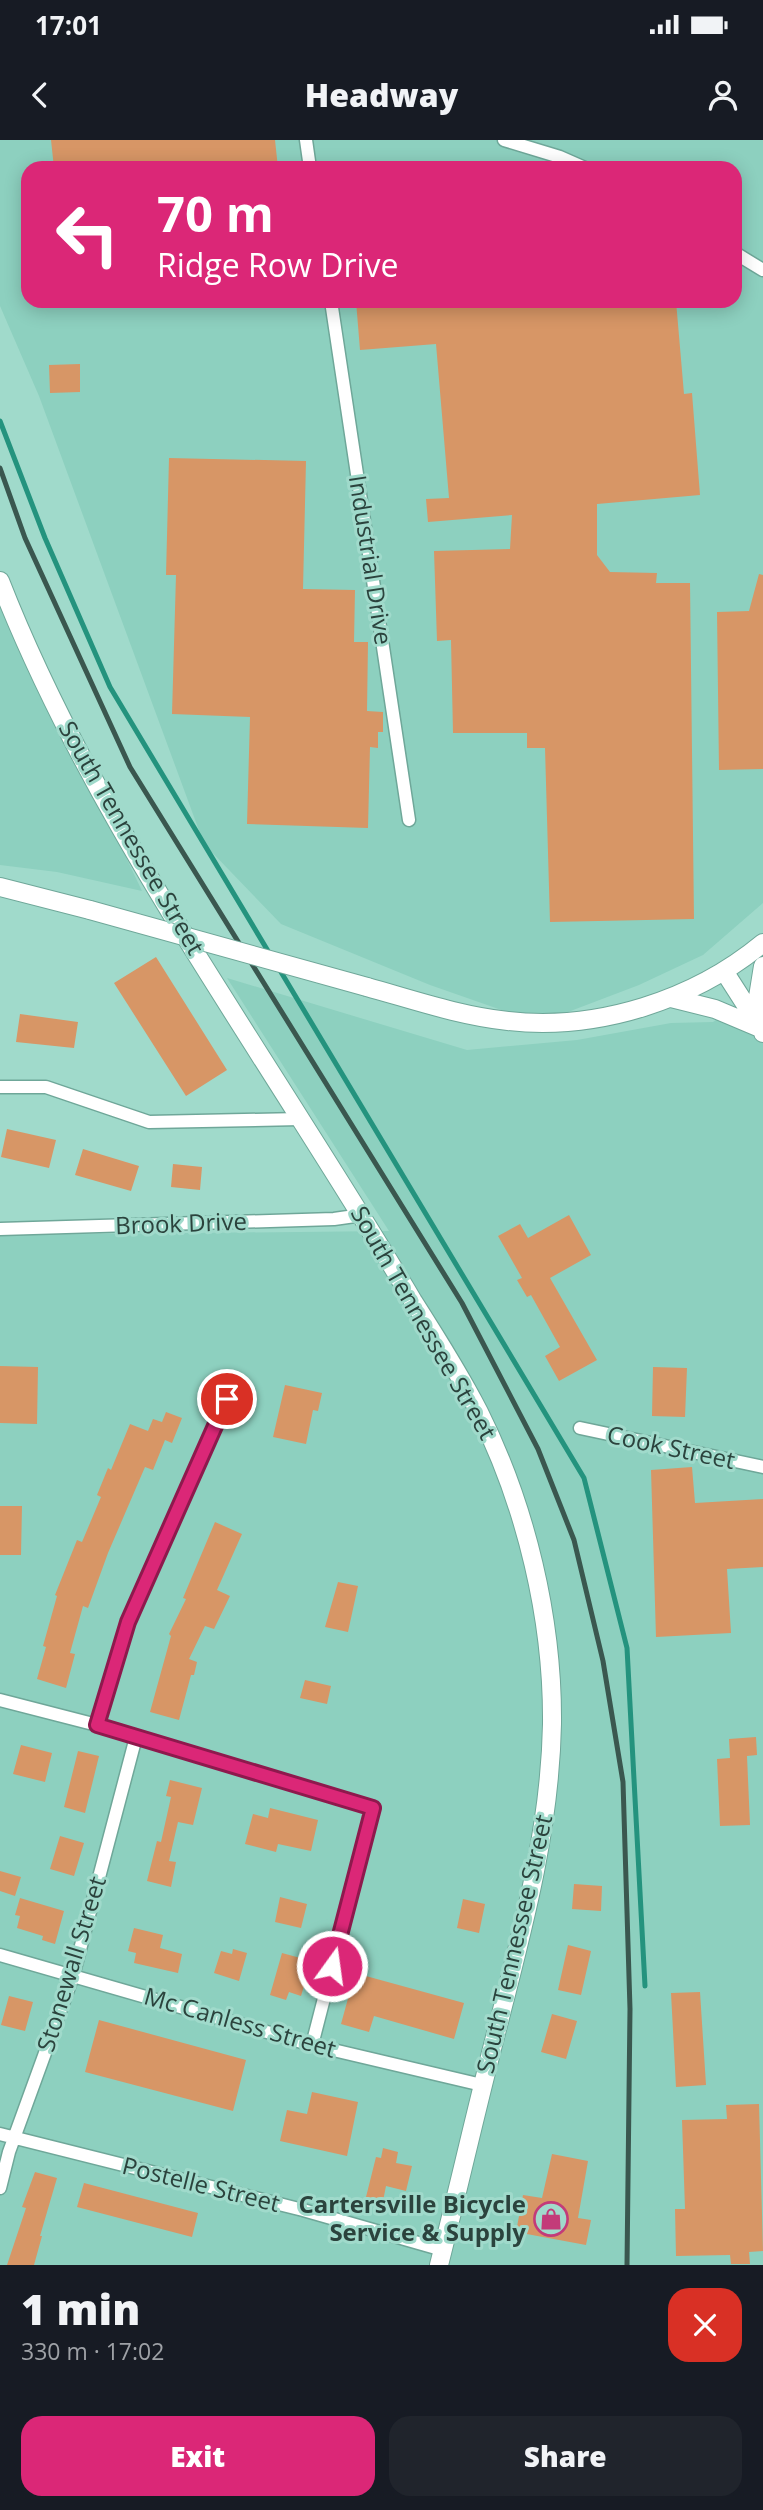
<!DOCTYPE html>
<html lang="en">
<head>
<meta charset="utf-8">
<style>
	:root { --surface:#171b24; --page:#20242c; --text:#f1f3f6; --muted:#9ea1a6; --accent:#db2777 }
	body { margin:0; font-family:"Open Sans",sans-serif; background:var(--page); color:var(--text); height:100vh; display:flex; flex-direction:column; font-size:26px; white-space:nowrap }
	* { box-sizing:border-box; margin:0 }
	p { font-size:23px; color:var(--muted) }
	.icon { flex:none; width:38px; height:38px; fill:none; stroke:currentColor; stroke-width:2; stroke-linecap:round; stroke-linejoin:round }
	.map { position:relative; height:2125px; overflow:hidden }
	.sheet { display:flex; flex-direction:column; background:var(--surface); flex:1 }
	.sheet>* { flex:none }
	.guide { position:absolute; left:21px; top:21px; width:721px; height:147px; border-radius:21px; box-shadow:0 4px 18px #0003; background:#db2777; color:#fff; overflow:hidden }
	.pin { position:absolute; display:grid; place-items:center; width:60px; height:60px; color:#fff; margin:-30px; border:4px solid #fff; border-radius:50%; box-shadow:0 2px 7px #0007 }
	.me { position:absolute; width:77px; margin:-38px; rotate:14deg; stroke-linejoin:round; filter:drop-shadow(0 0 5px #0008) }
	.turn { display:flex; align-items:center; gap:24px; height:147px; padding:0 21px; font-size:32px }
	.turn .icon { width:91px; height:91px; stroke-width:2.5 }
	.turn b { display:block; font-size:49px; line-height:60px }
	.round { display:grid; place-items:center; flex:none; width:74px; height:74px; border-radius:21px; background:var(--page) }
	.headline { display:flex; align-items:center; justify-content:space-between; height:119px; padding:0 21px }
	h1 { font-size:42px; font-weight:800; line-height:52px }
	.cta { display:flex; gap:14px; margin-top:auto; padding:14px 21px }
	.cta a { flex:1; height:80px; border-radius:21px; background:var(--accent); color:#fff; font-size:28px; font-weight:800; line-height:80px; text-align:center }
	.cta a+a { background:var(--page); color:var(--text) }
	.status { display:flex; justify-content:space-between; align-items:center; height:49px; padding:0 35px; background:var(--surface); direction:ltr }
	.status svg { height:19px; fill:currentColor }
	header { display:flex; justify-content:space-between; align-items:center; height:91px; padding:0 21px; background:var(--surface); font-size:32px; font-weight:800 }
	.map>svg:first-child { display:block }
</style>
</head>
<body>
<div class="status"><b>17:01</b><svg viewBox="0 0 49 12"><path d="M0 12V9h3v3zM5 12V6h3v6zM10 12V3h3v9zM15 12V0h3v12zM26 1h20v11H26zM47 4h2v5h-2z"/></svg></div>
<header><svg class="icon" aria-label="back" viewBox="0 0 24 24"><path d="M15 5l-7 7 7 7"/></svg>Headway<svg class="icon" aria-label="person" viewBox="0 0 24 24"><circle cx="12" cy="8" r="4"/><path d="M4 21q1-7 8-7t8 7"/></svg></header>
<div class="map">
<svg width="763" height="2125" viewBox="0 0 763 2125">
	<rect width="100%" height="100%" fill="#a0dacb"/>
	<path fill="#8dd0bf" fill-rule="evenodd" d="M0,0H763V763L703,815L639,845L539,883L430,845L281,784L204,704L39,256L0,166ZM28,28H735V161H28Z
		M0,451L142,751L57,732L0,725Z
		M227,838L467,910L577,900L671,883L713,882L763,849V2125H0V1095L389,1091Z"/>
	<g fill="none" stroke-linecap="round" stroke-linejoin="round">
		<path stroke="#24937e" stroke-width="5" d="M0,281L45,398L110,547L271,816
			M278,827L584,1338L627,1508L645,1846"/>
	</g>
	<path fill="#d79666" d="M51,0H275L278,28H54Z
		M356,161H676L684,254L692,253L700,355L597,364V415L610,432L657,433L656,443H690L694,779L550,782L545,608H527V593H453L451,500L437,501L434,411L510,409L512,375L428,382L426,359L449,358L436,204L360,210Z
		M80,224V252L50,253L49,225Z
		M169,318L306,321L303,449L355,450L354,502H368L367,571L383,572V592H378V608L370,607L368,688L247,684L250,577L172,574L176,435H166Z
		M759,434L763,435V629L719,630L717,472L749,471Z
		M156,817L227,930L186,956L114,843Z
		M20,874L78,882L74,908L16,902Z
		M7,989L56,1000L49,1028L1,1017Z
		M83,1009L139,1026L131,1051L75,1035Z
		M173,1024L202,1027L200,1050L171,1047Z
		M569,1075L591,1115L550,1138L597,1220L559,1241L545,1216L560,1207L531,1155L527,1157L517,1140L522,1138L498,1096L520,1084L528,1098Z
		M0,1226L38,1227L37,1284L0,1283Z
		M653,1227L687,1228L685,1277L652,1276Z
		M285,1245L322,1253L318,1271L313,1270L306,1304L273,1297Z
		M166,1272L182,1278L172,1303L165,1300L153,1330L145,1327L108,1413L88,1468L83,1466L70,1513L75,1514L66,1548L37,1539L46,1507L43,1506L57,1456L55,1455L77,1400L82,1402L101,1357L97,1355L108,1328L111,1330L130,1284L148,1291L153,1279L162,1282Z
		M692,1327L695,1363L763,1359V1427L727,1429L731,1493L656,1497L651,1330Z
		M0,1366H22L21,1415H0Z
		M215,1382L242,1394L217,1450L230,1456L214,1489L205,1486L189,1519L197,1522L194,1535H191L179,1580L150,1572L171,1496L169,1494L186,1459L183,1458Z
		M338,1442L358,1446L348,1492L325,1487Z
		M305,1540L331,1546L327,1564L300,1558Z
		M756,1597L757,1615L747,1616L750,1685L720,1686L717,1619L730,1618L729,1599Z
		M21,1605L52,1613L45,1642L13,1634Z
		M78,1611L99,1616L85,1673L64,1667Z
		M170,1640L202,1648L193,1685L178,1682L169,1721L176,1722L171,1747L147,1741L157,1701L161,1702L171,1657L166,1656Z
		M270,1668L318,1680L311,1711L278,1704L276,1712L245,1704L253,1674L268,1678Z
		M60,1696L84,1703L74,1736L50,1729Z
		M0,1731L21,1737L15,1756L0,1751Z
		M574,1744L602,1746L601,1771L572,1769Z
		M280,1757L307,1764L301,1788L275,1782Z
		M20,1758L64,1771L55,1804L42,1800L43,1796L17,1788L20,1776L15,1775Z
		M463,1759L485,1764L479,1793L457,1788Z
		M134,1788L163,1795L160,1808L182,1814L178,1833L134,1823L136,1813L128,1811Z
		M568,1805L591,1811L581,1855L558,1850Z
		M233,1809L247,1813L239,1841L214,1833L221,1811L232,1814Z
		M282,1813L304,1819L300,1830L308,1833L301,1856L289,1852L286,1860L270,1855Z
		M355,1833L464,1863L454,1899L374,1876L369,1892L341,1884Z
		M700,1852L706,1945L676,1947L671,1853Z
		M9,1856L33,1862L25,1891L1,1885Z
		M552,1874L577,1881L566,1919L541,1912Z
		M99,1880L246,1920L233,1971L85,1932Z
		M312,1952L358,1962L347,2016L280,2001L287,1970L307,1974Z
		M759,1964L763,2111L749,2112L750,2124H731L730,2115L676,2116L675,2069H685L682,1980L727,1979L726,1965Z
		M383,2008L398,2012L396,2023L412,2026L406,2051L386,2046L383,2061L366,2057L376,2017L381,2018Z
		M552,2014L588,2021L578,2078L591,2080L586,2105L516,2092L523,2055L542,2058Z
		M35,2032L57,2038L40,2096H42L34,2125H7L26,2068L22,2067Z
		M84,2043L198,2073L192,2097L77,2067Z"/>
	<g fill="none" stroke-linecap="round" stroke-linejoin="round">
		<g stroke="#6fa799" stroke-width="15">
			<path id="street" d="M306,0L310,28
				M504,0L560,17L585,28
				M735,113L763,130
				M331,161L409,680
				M0,947H46L149,982L300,979
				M0,1089L334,1079L362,1075
				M580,1288L763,1327
				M0,1560L97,1585L373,1668L312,1905
				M97,1585L128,1482L227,1259
				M0,1815L312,1905L482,1945
				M0,1994L303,2070L443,2110
				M0,2048L9,2012L73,1836L136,1597"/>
		</g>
		<g stroke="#6fa799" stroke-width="20">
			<path id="secondary" d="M0,441C75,633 192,807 301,980C339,1040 377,1100 413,1161C436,1197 459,1233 479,1272C526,1366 553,1479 552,1584C550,1693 521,1796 494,1901C475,1975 458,2050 439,2125
				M0,747L90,770
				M763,826L758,857L763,893
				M724,831L758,884
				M367,847C414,860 460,876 508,881C598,891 694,860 763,803
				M671,858L715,869L760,888"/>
		</g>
		<use href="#street" stroke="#fff" stroke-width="12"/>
		<use href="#secondary" stroke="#fff" stroke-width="18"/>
		<path stroke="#3a574f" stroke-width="5" d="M0,328L25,398L130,627L462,1163L538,1309L574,1400L603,1521L623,1642L630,1869L627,2125"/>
		<g stroke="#6fa799" stroke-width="20" stroke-linecap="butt">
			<path id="secondary-bridge" d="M90,770L367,847"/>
		</g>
		<use href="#secondary-bridge" stroke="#fff" stroke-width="18"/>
	</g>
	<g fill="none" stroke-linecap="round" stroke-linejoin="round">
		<g stroke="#8e194d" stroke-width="18">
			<path id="route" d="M227,1259L128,1482L97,1585L373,1668L332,1826"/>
		</g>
		<use href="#route" stroke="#db2777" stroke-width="12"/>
	</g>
	<defs>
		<g id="shop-ring" transform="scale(1.75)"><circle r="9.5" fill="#a0dacb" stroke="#c33b79" stroke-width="1.5"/><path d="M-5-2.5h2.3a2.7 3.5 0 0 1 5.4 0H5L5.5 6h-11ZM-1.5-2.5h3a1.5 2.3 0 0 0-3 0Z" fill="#c33b79"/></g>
	</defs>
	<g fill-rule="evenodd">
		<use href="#shop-ring" x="551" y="2079"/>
	</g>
	<g text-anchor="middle" stroke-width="6" stroke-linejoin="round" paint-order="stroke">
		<g font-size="24" fill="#2b433d" stroke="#a0dacb">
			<text transform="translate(370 420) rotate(81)" y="8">Industrial Drive</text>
			<text transform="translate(131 698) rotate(60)" y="8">South Tennessee Street</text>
			<text transform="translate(181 1084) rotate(-2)" y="8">Brook Drive</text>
			<text transform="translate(423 1183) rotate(60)" y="8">South Tennessee Street</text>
			<text transform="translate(671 1308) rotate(12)" y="8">Cook Street</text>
			<text transform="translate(515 1804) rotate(-77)" y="8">South Tennessee Street</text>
			<text transform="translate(72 1824) rotate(-73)" y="8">Stonewall Street</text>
			<text transform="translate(240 1883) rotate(16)" y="8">Mc Canless Street</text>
			<text transform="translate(201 2045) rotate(14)" y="8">Postelle Street</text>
		</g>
		<g font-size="24" font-weight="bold" fill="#2b433d" stroke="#a0dacb" text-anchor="end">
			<text x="526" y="2073">Cartersville Bicycle<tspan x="526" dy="28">Service &amp; Supply</tspan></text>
		</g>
	</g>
</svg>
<div class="pin" style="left:227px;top:1259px;background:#d93025"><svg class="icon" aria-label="arrive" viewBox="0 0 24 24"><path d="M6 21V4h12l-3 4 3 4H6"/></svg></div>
<svg class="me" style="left:332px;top:1826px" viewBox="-20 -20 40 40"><circle r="17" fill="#db2777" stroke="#fff" stroke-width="3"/><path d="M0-11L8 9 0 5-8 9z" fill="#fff"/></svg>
<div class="guide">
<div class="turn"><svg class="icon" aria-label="left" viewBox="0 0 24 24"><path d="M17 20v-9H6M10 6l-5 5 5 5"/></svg><div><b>70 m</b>Ridge Row Drive</div></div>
</div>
</div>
<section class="sheet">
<div class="headline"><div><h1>1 min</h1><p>330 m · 17:02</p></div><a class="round" style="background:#d93025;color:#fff"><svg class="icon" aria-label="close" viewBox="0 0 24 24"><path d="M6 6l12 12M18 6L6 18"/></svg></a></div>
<div class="cta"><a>Exit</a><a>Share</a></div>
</section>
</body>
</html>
